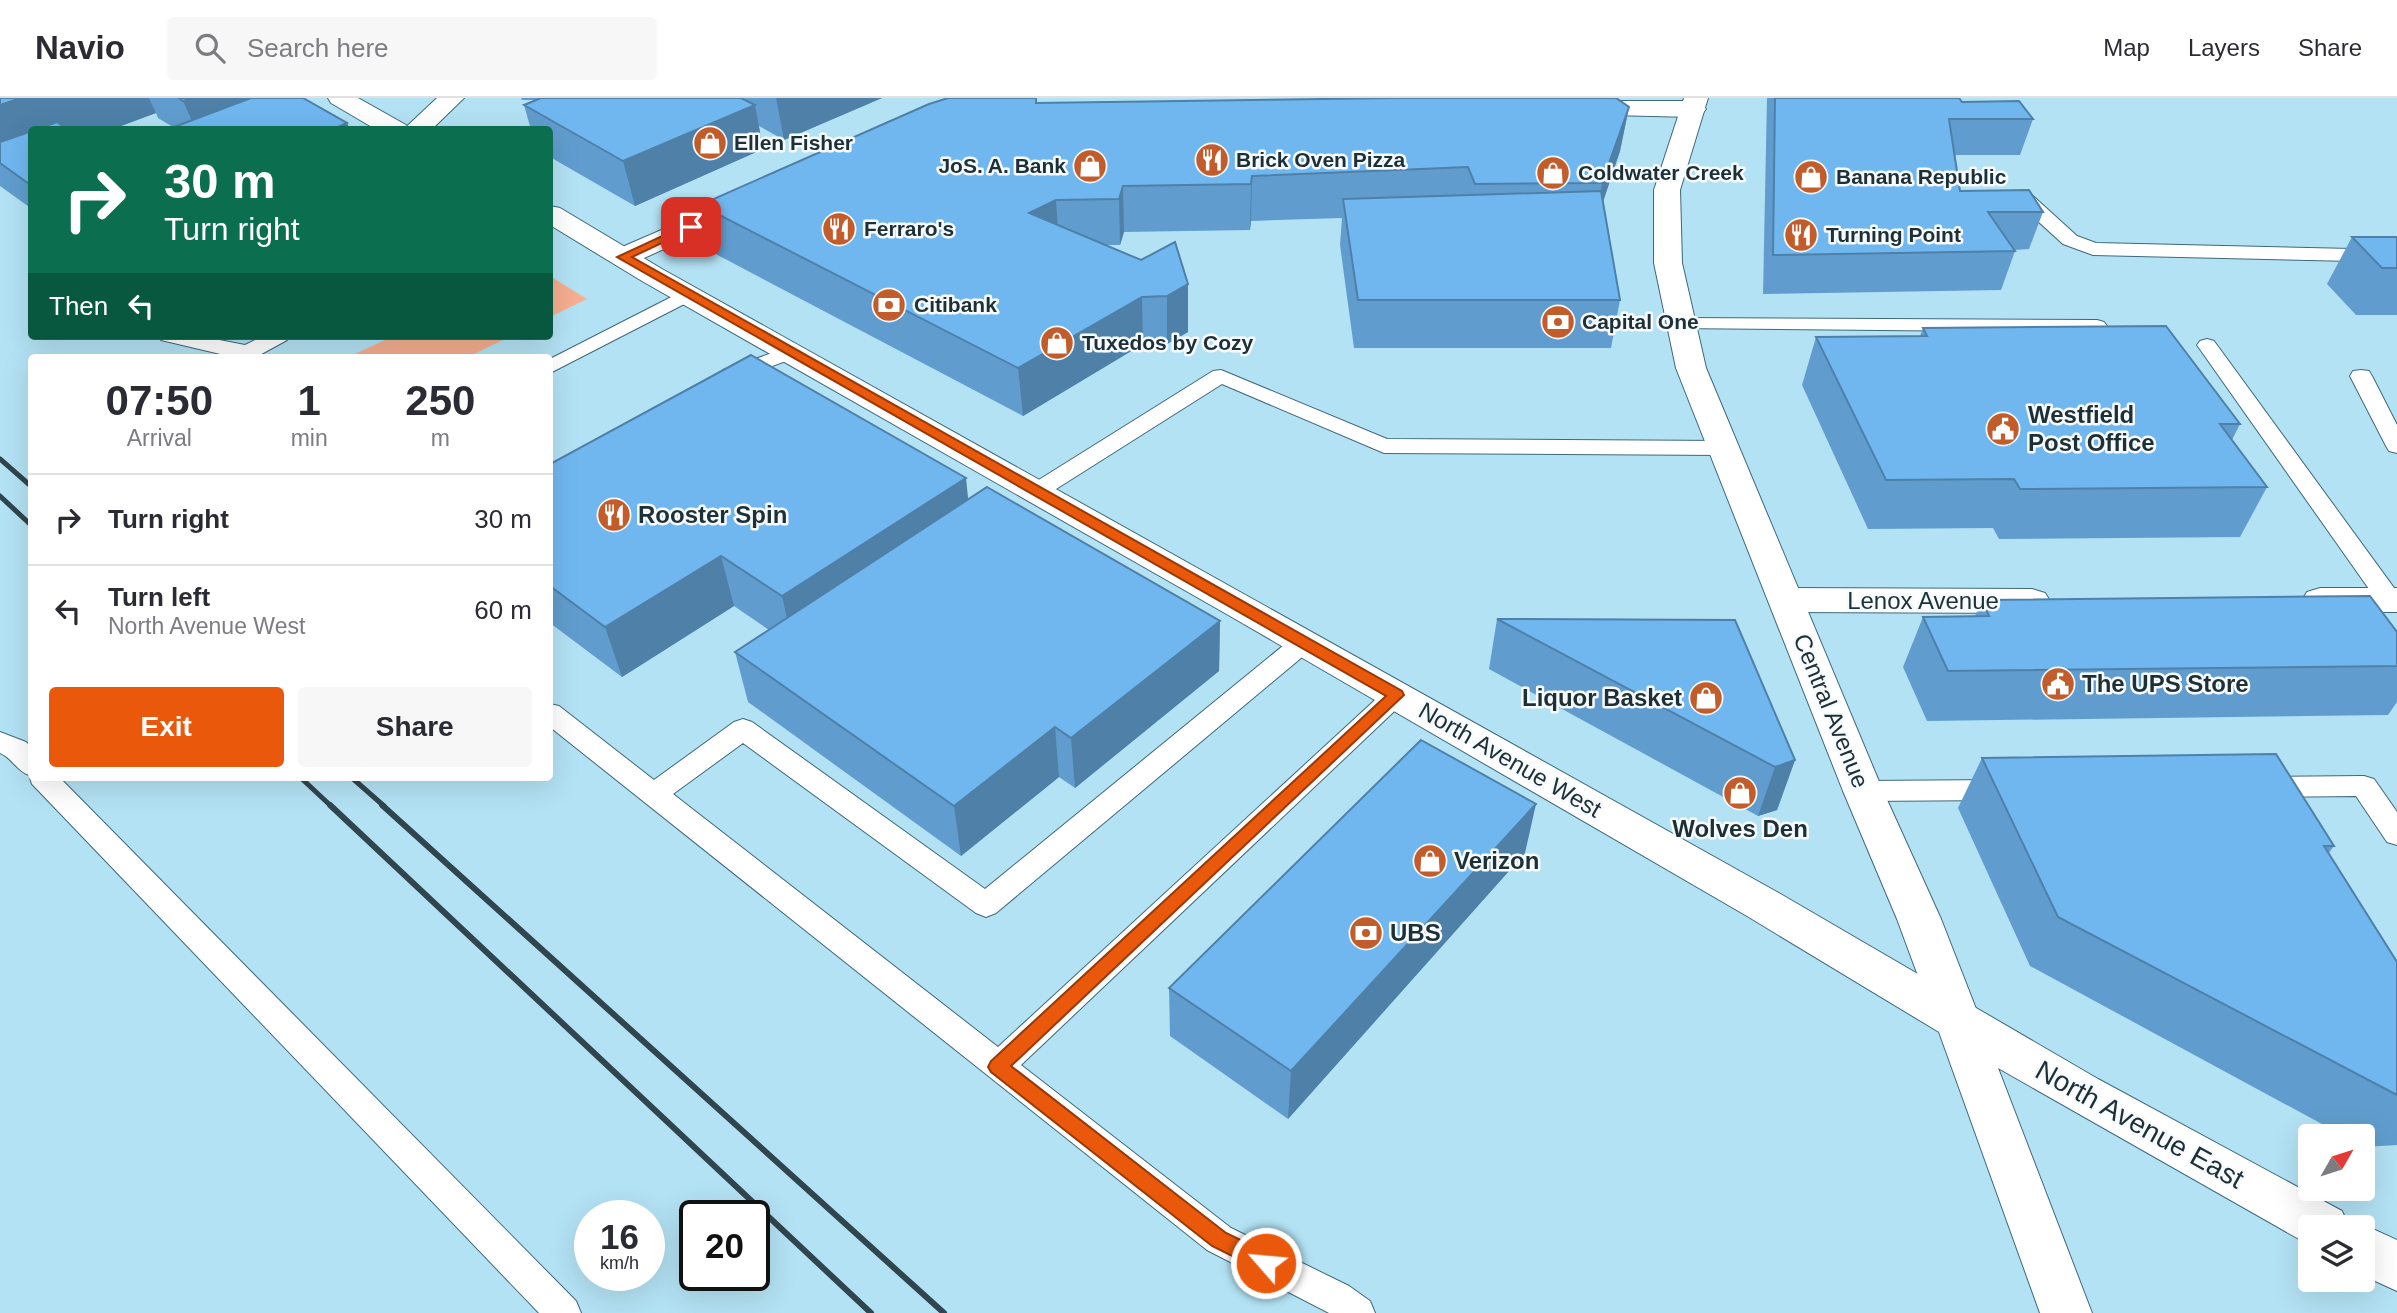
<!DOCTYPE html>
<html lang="en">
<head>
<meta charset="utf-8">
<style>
	:root { --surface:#fff; --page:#f7f7f7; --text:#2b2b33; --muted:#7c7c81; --line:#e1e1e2; --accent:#ea580c }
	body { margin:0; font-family:Helvetica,sans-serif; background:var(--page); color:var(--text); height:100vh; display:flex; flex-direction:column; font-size:26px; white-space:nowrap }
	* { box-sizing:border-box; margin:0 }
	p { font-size:23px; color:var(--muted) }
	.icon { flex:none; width:38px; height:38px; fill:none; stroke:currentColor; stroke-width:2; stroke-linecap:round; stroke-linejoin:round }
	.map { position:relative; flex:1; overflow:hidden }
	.details { position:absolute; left:28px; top:256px; width:525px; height:427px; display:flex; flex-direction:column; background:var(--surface); border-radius:7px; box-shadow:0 7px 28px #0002 }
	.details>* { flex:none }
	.top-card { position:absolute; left:28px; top:28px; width:525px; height:214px; border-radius:7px; box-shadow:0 7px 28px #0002; background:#0b6e4f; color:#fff; overflow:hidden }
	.needle { width:46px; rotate:51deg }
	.tools { position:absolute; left:2298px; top:1026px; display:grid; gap:14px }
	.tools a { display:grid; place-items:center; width:77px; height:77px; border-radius:7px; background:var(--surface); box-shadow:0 7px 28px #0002; font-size:35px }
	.speed { position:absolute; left:574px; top:1102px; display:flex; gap:14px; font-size:35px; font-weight:700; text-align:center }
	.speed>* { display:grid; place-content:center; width:91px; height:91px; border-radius:50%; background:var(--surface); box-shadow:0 7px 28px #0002; line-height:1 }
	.speed small { font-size:18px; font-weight:400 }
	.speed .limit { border:4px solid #111; border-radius:10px; background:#fff; color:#111 }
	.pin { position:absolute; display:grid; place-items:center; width:60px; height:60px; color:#fff; margin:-30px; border-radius:14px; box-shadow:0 4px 10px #0006 }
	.me { position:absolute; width:77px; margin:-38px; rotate:297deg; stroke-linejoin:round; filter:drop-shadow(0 0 5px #0008) }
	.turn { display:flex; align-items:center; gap:24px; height:147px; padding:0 21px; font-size:32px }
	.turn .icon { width:91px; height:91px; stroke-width:2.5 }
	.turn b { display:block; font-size:49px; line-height:60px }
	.then { display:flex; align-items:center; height:66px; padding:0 21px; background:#0003; gap:14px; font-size:26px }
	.eta { display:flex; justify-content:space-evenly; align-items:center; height:119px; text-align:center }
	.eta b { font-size:42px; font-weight:700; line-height:49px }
	.primary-button { display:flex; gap:14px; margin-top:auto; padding:14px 21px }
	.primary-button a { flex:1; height:80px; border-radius:7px; background:var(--accent); color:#fff; font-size:28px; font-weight:700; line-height:80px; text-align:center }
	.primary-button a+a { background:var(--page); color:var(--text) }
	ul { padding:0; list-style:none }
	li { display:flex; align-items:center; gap:21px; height:91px; padding:0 21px; border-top:2px solid var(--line) }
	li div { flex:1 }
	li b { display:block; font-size:26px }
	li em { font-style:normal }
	header { display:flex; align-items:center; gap:42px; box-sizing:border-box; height:98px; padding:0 35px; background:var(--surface); border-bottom:2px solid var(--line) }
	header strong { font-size:33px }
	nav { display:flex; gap:38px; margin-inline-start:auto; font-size:24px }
	.search { width:490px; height:63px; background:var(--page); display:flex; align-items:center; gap:18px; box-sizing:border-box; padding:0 24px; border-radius:7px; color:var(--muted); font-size:26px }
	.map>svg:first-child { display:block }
</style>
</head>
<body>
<header>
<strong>Navio</strong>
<div class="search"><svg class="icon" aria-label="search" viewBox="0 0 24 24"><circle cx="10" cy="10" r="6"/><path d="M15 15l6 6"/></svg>Search here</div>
<nav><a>Map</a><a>Layers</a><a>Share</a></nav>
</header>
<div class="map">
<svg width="2397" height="1215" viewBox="0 0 2397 1215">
	<rect width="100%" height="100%" fill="#b3e2f4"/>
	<path fill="#f5ae8f" d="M550,178L587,201L550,219Z
		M394,238H511L468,259H348Z"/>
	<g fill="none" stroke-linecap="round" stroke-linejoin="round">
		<g stroke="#3e697a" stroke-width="2">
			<path id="service" d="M2026,96L2033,98L2077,138L2096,145L2397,152V164L2093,157L2063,146L2019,106L2017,102Z
				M687,191L694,193L697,197L694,201L550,275V261Z
				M1680,220L2097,222L2104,224L2107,228L2104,232L2097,234L1673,230L1670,226L1673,222Z
				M158,238H199L245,247L263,238H290L287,242L256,259H233L161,242Z
				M2207,241L2214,243L2397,494V508L2390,510L2381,508L2197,247L2200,243Z
				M790,249L797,251L800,255L797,259L731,283L723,282L720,277L723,272Z
				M1221,272L1387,341L1723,343L1731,345L1734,350L1731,355L1723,357L1384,355L1222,286L1045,398H1029L1026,393L1029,388L1213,273Z
				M2361,272L2369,273L2372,278L2397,327V355L2389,353L2386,348L2350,278L2353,273Z
				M1304,535L1313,538L1317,544L1313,550L996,815L986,819L976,815L743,645L673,696L998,949L1387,591L1396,588L1405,591L1409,597L1405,603L1021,967L1231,1130L1349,1188L1370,1203L1375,1215H1329L1207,1152L550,629V606L559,608L654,682L734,624L743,621L752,624L985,791L1295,538Z
				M0,634L26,644L32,650V679H59L576,1203L581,1215H539L32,686L29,677C17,673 12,660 0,655Z
				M2364,678L2374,681L2397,714V747L2387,744L2356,698L2260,699L2250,696L2246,689L2250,682L2260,679Z
				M2001,682L2011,685L2015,692L2011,699L2001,702L1863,703L1853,700L1849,693L1853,686L1863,683Z"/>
		</g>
		<g stroke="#3e697a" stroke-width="2">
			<path id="minor" d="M437,0H464L431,32H403Z
				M1576,3H1693L1702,6L1706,11L1702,16L1693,19L1567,16L1563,11L1567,6Z
				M749,94L759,96L763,102L759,108L633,165L623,168L613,165L609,159L613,153Z
				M1786,490L2032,491L2045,495L2050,503L2045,511L2032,515L1786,514L1773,510L1768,502L1773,494Z
				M2320,490H2397V514H2320L2307,510L2302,502L2307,494Z"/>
		</g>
		<g stroke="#3e697a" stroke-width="2">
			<path id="tertiary" d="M1684,0H1708L1680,92L1682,165L1706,270L1883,693L1941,821L1980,921L1973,934L1957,940L1941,934L1934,921L1897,821L1843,693L1676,270L1654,165V92Z"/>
		</g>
		<g stroke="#3e697a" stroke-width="2">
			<path id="secondary" d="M328,0H358L406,27L409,32H377L331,5Z
				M550,108L560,110L662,171L1777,794L2098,981L2342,1113L2349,1129H2310V1147L2306,1145L1998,970L2092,1215H2040L1939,934L1747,818L1230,518L642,183L550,127Z
				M2362,1126L2397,1142V1193L2362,1177V1129H2356Z"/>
		</g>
		<use href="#service" fill="#fff" fill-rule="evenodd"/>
		<use href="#minor" fill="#fff" fill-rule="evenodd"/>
		<use href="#tertiary" fill="#fff" fill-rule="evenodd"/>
		<use href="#secondary" fill="#fff" fill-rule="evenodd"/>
		<path stroke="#30454e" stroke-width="5" d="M0,361L32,389
			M0,398L32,428
			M300,679L331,708
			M351,679L384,708"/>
		<path stroke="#30454e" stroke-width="6" d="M330,707L871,1215
			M382,707L944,1215"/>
	</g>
	<path fill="#609dce" d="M0,0H303L347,25L350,32H166L173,29L158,20L156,15L110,32H32V111L0,88Z
		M521,0H882L784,42L759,28L763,51L635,108L550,59V32H531L524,7L536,2H522Z
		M1767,0H1959L1962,4L2033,21L2020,57H1955L1960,93L2043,114L2029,151L2014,152L2015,153L2001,192L1763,196Z
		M1629,9L1620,53L1603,103L1620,202L1611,250H1354L1340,147L1342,120L1251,123L1250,132L1124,134L1120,147H1105L1188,186V234L1167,246H1143L1023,318L710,153L700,107Z
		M2352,139H2397V217H2356L2327,186Z
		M1923,230L2240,326L2232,342L2267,389L2240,439L1999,441L1993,430L1868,431L1802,287L1816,239L1920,238Z
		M550,366L968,402L1220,523L1219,573L1075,690L1059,679L961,758L748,604L735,554L769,532L734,508L622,579L550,525Z
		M1982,502L2397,534V604L2388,617L1927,623L1903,569L1923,519L1975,518Z
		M1497,521L1795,662L1777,712L1758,718L1489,571Z
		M1982,660L2334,748L2328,756L2397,864V1047L2364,1049L2362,1048V1038H2344L2030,868L1958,710Z
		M1525,755L1288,1021L1170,938L1169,890Z"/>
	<path fill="#4e80a8" d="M21,0H149L156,15L110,32H32V60L0,65V7Z
		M179,0H264L196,32L183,3Z
		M776,0H882L784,42Z
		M755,7L763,51L635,108L623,63Z
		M1629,9L1620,53L1594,131L1602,85Z
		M347,25L350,32H339L338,29Z
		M1252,78L1251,123L1250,132L1251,86Z
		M1123,88L1124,134L1120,147L1119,101Z
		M1056,102L1059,148L1029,115Z
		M1188,186V234L1167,246V198Z
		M1142,199L1143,246L1023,318L1018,270Z
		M966,380L971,429L793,548L782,498Z
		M721,458L734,508L622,579L605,529Z
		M1220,523L1219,573L1075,690L1071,640Z
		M1055,629L1059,679L961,758L954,708Z
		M1795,662L1777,712L1758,718L1775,669Z
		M1536,706L1525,755L1288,1021L1291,973Z"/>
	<path fill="#70b7f0" stroke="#4e80a8" stroke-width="2" d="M0,0H21L0,7Z
		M179,0H191L183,3Z
		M251,0H303L347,25L338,29L343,32H166Z
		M541,0H741L755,7L623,63L524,7Z
		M948,0H1036V5L1394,0H1616L1629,9L1602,85L1475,86L1468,69L1252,78L1251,86L1123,88L1119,101L1056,102L1029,115L1141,162L1175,144L1188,186L1167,198L1142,199L1018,270L700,107L929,6Z
		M1775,0H1959L1962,4L2019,3L2033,21H1949L1960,93L2029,92L2043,114H1988L2015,153L1773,157Z
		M57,24L68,32H35Z
		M32,33V88L0,65V44Z
		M1601,93L1620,202H1358L1343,101Z
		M2352,139H2397V170H2382Z
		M2166,228L2240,326H2220L2267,389L2020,391L2014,381L1886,382L1816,239L1927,238L1923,230Z
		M751,257L966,380L782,498L721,458L605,529L550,488V366Z
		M987,389L1220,523L1071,640L1055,629L954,708L735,554Z
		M2370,498L2397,534V568L1948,573L1923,519L1989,518L1982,502Z
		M1497,521L1735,522L1795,662L1775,669Z
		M1421,642L1536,706L1291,973L1169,890Z
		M2276,656L2334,748H2324L2397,864V997L2058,819L1982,660Z"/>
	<path fill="#ea580c" stroke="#983908" stroke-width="2" d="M686,127L696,129L632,159L1402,593L1404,597L1011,968L1226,1135L1274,1158L1277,1165L1274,1172L1266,1175L1212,1148L991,974L988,969L991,963L1386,598L617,159Z"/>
	<defs>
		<g id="shop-disc" transform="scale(1.75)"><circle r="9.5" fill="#c25c2b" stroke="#f7fbfd"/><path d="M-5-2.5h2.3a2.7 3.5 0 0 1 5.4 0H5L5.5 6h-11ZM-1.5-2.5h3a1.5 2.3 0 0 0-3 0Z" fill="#fff"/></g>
		<g id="restaurant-disc" transform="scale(1.75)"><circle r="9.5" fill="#c25c2b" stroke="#f7fbfd"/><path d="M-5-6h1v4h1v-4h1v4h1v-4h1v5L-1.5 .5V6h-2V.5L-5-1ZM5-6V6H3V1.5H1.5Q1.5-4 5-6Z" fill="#fff"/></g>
		<g id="bank-disc" transform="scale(1.75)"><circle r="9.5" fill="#c25c2b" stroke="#f7fbfd"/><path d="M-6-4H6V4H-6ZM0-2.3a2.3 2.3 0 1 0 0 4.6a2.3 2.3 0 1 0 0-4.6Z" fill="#fff"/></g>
		<g id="civic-disc" transform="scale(1.75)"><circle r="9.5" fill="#c25c2b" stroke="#f7fbfd"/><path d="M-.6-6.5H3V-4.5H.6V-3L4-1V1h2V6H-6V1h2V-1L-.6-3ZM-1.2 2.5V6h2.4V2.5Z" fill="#fff"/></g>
	</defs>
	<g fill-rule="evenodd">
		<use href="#shop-disc" x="710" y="45"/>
		<use href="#restaurant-disc" x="1212" y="62"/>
		<use href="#shop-disc" x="1090" y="68"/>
		<use href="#shop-disc" x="1553" y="75"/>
		<use href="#shop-disc" x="1811" y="79"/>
		<use href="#restaurant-disc" x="839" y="131"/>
		<use href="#restaurant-disc" x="1801" y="137"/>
		<use href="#bank-disc" x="889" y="207"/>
		<use href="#bank-disc" x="1558" y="224"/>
		<use href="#shop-disc" x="1057" y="245"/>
		<use href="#civic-disc" x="2003" y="331"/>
		<use href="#restaurant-disc" x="614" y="417"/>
		<use href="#civic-disc" x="2058" y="586"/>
		<use href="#shop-disc" x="1706" y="600"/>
		<use href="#shop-disc" x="1740" y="695"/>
		<use href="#shop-disc" x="1430" y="763"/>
		<use href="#bank-disc" x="1366" y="835"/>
	</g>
	<g text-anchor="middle" stroke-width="5" stroke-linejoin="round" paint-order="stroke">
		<g font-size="21" font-weight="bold" fill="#1e3037" stroke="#f7fbfd" text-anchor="start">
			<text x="734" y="52">Ellen Fisher</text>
			<text x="1236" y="69">Brick Oven Pizza</text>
			<text x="1066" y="75" text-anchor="end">JoS. A. Bank</text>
			<text x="1578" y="82">Coldwater Creek</text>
			<text x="1836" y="86">Banana Republic</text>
			<text x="864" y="138">Ferraro's</text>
			<text x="1826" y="144">Turning Point</text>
			<text x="914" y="214">Citibank</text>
			<text x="1582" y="231">Capital One</text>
			<text x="1082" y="252">Tuxedos by Cozy</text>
		</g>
		<g font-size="24" font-weight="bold" fill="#1e3037" stroke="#f7fbfd" text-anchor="start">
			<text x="2028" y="325">Westfield<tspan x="2028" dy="28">Post Office</tspan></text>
			<text x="638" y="425">Rooster Spin</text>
			<text x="2082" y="594">The UPS Store</text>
			<text x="1682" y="608" text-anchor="end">Liquor Basket</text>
			<text x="1740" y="739" text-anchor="middle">Wolves Den</text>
			<text x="1454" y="771">Verizon</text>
			<text x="1390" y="843">UBS</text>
		</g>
		<g font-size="24" fill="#1e3037" stroke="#f7fbfd">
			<text x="1923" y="511">Lenox Avenue</text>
			<text transform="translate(1831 613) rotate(68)" y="8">Central Avenue</text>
			<text transform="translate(1510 662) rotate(30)" y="8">North Avenue West</text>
		</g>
		<g font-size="28" fill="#1e3037" stroke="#f7fbfd">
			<text transform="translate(2140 1026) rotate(29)" y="10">North Avenue East</text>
		</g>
	</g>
</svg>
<div class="tools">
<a><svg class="needle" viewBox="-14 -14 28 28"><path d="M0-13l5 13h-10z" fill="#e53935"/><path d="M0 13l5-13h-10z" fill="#7c7c81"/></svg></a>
<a><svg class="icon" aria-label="layers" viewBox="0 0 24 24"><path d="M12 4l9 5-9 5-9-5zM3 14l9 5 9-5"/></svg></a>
</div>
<div class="speed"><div>16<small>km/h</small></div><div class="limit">20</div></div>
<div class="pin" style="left:691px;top:129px;background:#d93025"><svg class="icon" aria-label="arrive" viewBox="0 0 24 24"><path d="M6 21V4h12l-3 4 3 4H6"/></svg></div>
<svg class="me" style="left:1266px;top:1165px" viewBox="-20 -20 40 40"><circle r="17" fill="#ea580c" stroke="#fff" stroke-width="3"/><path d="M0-11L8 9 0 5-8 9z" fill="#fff"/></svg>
<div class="top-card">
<div class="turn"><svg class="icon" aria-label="right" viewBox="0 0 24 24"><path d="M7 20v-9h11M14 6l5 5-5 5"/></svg><div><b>30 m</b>Turn right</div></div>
<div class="then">Then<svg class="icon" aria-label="left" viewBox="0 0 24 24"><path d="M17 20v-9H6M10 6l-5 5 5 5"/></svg></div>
</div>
<section class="details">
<div class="eta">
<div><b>07:50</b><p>Arrival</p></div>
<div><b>1</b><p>min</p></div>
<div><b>250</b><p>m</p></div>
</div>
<ul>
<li><svg class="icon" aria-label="right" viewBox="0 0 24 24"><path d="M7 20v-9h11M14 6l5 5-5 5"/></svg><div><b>Turn right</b></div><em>30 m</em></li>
<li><svg class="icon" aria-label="left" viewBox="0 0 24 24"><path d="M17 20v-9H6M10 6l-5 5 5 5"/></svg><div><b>Turn left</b><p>North Avenue West</p></div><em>60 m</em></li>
</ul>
<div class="primary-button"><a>Exit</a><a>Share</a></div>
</section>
</div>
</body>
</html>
